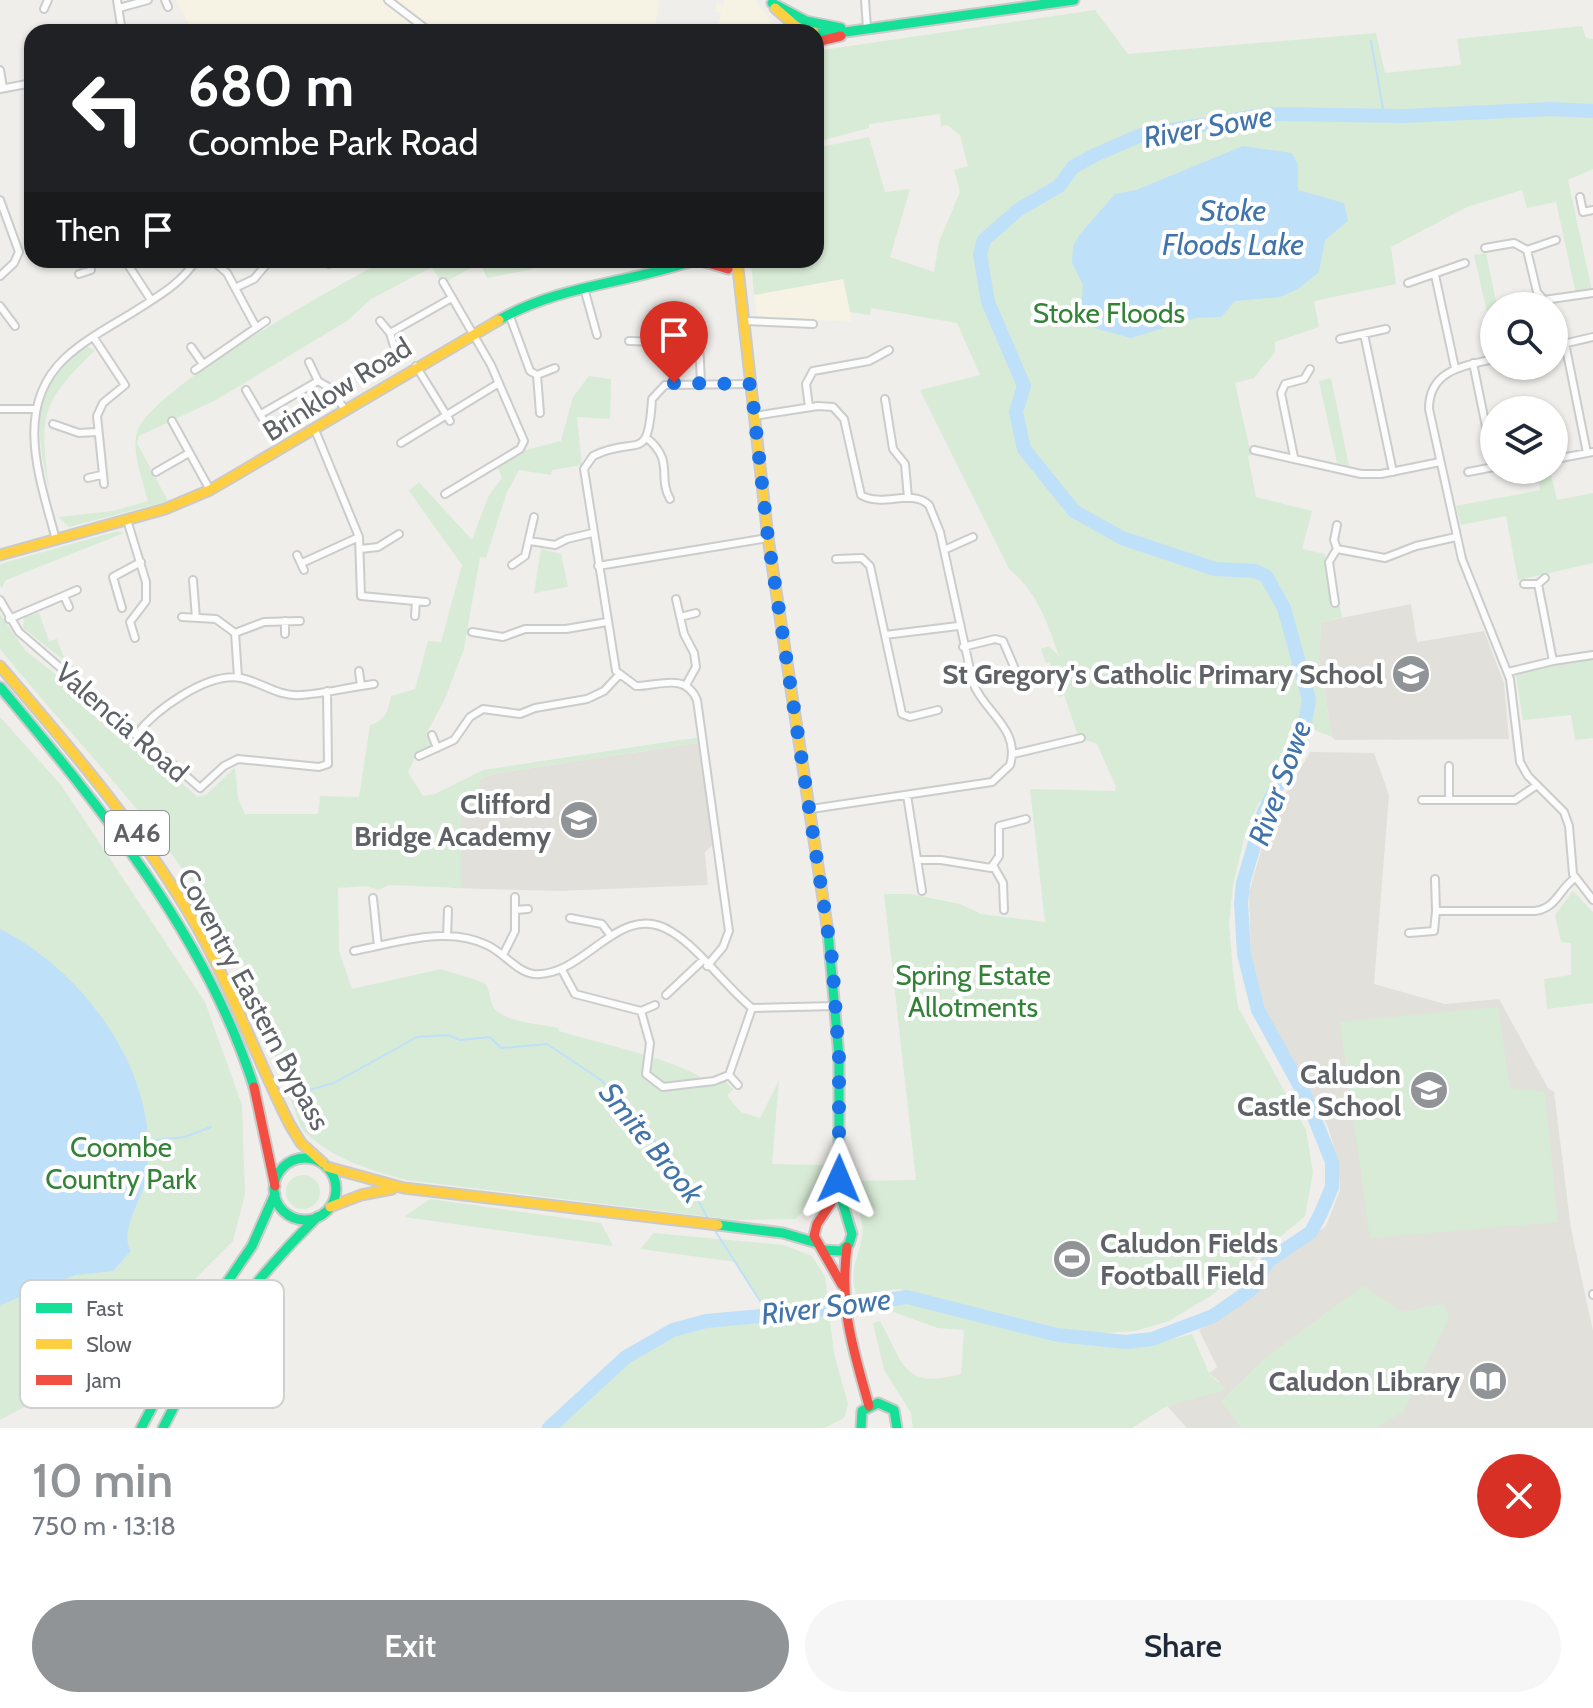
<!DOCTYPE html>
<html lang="en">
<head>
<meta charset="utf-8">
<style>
	:root { --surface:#fff; --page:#f6f6f7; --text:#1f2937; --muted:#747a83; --accent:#919496 }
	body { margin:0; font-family:Cabin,sans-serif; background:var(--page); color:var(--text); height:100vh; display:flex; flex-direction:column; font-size:30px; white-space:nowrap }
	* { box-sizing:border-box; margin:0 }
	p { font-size:26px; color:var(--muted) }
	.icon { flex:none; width:44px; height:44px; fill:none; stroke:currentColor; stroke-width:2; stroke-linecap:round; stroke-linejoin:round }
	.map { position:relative; height:1428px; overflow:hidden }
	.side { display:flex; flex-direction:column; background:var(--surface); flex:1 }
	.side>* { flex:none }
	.top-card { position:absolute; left:24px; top:24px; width:800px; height:244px; border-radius:24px; box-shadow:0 2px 6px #0004; background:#202124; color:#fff; overflow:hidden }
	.buttons { position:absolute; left:1480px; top:292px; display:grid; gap:16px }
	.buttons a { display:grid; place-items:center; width:88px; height:88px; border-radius:50%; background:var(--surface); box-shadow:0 2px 6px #0004; font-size:40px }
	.pin { position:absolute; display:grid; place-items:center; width:68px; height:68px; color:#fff; margin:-82px -34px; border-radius:50% 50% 50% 0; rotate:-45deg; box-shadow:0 0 8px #0007 }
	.pin .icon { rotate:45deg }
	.me { position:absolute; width:88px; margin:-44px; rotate:1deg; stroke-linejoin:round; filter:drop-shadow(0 0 6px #0008) }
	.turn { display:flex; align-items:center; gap:28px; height:168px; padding:0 32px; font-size:36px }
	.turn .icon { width:104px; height:104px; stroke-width:2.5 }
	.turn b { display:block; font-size:56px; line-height:68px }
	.then { display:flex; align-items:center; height:76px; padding:0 32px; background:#0003; gap:16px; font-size:30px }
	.round { display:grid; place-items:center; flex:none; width:84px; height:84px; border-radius:42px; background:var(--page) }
	.overview { display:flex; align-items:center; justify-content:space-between; height:136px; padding:0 32px }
	h1 { font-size:48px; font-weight:600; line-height:60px; color:var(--accent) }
	.primary-button { display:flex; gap:16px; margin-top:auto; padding:16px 32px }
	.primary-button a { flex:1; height:92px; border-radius:48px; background:var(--accent); color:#fff; font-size:32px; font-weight:600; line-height:92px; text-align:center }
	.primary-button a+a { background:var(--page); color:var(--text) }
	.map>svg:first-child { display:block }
</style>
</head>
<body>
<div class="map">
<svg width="1593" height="1428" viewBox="0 0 1593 1428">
	<rect width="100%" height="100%" fill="#efeeea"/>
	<path fill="#f7f3e4" d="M176,0H659L654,32H193Z
		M724,0H756L775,28L717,32L721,13L715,11L717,3L723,5Z
		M844,279L852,322L757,316L754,295Z"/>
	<path fill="#e2e0da" d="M1411,604L1417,642L1484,631L1504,683L1509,739L1335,740L1332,737L1319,659L1321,622Z
		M698,743L713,845L705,852L708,885L558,891L451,888L449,794L492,774Z
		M1310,752L1374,753L1389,795L1374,984L1445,1004L1499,999L1548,1088L1554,1092L1571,1229L1593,1331V1428H1187L1167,1406L1187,1400L1220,1382L1209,1373L1217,1367L1199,1330L1255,1295L1273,1263L1326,1226L1340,1190L1338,1161L1328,1127L1261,1003L1251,963L1249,892L1270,820Z"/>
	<path fill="#d8ebd6" d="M1095,10L1128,54L1376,33L1385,73L1461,65L1457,39L1582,26L1586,38L1593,39V169L1568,180L1592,291L1576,294L1556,202L1527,208L1522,190L1467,207L1391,247L1396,284L1314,301L1319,327L1275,342V352L1254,378L1235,383L1251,455L1248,456L1256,497L1312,511L1302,549L1325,554L1330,602H1339L1342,617L1321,622L1319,659L1332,737L1300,724L1290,756L1266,802H1259L1245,835L1233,885L1229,923L1233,972L1238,1007L1306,1130L1313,1173L1305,1216L1212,1295L1169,1321L1135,1331L1086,1334L1056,1328L899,1289L856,1295C849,1267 857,1263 862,1238C866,1223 853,1197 849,1181L916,1180L884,894H910L960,904L981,914L1045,922L1030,789L1115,791L1116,787L1097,744L1079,738L1064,695L1059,697L1050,662L1046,663L1041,649L1049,646L1059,656C1047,622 1038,593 1009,569L920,390L980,375L957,323L871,308L870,315L850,312L843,279L754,295L751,260H816V148L869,137L885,192L910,189L890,257L934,272L939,242L960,192L954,170L968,166L960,135L947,125L941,126L940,114L869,124V128L816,142V51Z
		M1486,253L1497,306L1494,343L1474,255Z
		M385,260H532L533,269L487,278L480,263L442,284L432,267L371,299L347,321L216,400L139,436L137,443L168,501L69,527L58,517L113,511L148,501C143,482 130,449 138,429C158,385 337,286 385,260Z
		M86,346L95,350C41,404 39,412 49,488C35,431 30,383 86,346Z
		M589,376L611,379L610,419L577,417L582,465L552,470L551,475L519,470L507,492L486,558L480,557L464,649L444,701L427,732L431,745L416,756L408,772L423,796L435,794L483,770L680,740L697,738L698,743L492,774L479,780L480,793L461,809V888L389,885L378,890L367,886L338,888L339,951L352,989L441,969C446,971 483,981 485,984C492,992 488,1005 498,1012C512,1023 541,1024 558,1028L559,1031C600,1044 680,1059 711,1084L726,1082L733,1089L727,1096L741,1112L760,1118L779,1080L772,1164L827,1165L820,1198L795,1219L736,1220L406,1180C367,1169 329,1158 301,1128C273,1052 247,968 203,899C145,809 67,732 0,649V614L25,650L60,678L103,722L156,758L197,797L206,795L235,767L238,798L245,814H318L320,796L359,797L370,725C386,720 388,711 391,696L415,689L428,641L441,642L462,565L409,491L419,482L472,540L488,497L502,478L497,466L526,450L561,441L573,397Z
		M1331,378L1349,466L1337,463L1319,381Z
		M1536,470H1550L1557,500L1593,493V563L1518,580L1506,516L1461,525L1456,506L1540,490Z
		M118,531L124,533L6,580L2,588L0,585V564Z
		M541,549L561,554L568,587L534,593Z
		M39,613L49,641L57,639L63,655L76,670L23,628L24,617Z
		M1593,657V738L1575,740L1571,715L1523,720L1516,676L1520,671Z
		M0,717L61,785L205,1002L242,1105L245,1194L233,1241L191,1283L32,1403L0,1420Z
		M1573,891L1593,912V1003L1547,1009L1544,979L1571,975V943L1561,942L1555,915Z
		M1498,1007L1510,1088L1545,1092L1558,1222L1370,1238L1340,1022Z
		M286 1192a17 17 0 1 1 34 0a17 17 0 1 1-34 0Z
		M430,1199L601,1223L613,1246L404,1217Z
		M654,1233L784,1245L812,1256L825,1276L834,1354L848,1404L844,1418L824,1428H541L626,1351L688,1324L768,1315L736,1262L640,1249Z
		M1363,1286L1403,1312L1444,1303L1449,1318L1403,1412L1375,1428H1241L1221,1401L1265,1358Z
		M907,1301L966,1313L1054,1342L1144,1346L1192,1334L1209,1373L1226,1390L1167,1406L1132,1428H913L911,1413L884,1370L873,1323L880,1321C904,1363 902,1390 961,1374L964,1330L938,1328L882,1308Z"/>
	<path fill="#bfe0f9" d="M1243,146L1292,153L1298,165V190L1344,203L1348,221L1325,240L1319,272L1298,289L1280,297L1235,301L1221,317L1196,318L1131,338L1094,328L1081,307L1083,285L1072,263L1073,246L1080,234L1115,194L1136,190Z
		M0,929C87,972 166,1082 145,1182C141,1200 119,1233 131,1251L113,1271L75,1275L0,1305Z"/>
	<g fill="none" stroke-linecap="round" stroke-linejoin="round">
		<path stroke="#bfe0f9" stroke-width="2" d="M1371,41L1384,114
			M309,1090L334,1083L417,1037L448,1035L460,1040L490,1037L501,1048L547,1044L601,1080L684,1174L709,1221
			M147,1141L185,1137L211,1127
			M714,1229L769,1315"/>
		<path stroke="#bfe0f9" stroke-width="14" d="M549,1428L626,1357L673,1330L706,1321L805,1312L907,1297L1057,1335L1126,1342L1152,1339L1213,1316L1252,1289L1268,1261L1311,1232L1321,1213L1332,1187V1162L1306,1097L1258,1010L1244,954L1241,903L1243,883L1264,812L1303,734L1309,699L1284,608L1266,576L1255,571L1215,569L1122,538L1074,511L1024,449L1016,412L1024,386L988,302L980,254L984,240L1018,210L1059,186L1073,167L1095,155L1141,135L1269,114L1405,116L1550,109L1593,111"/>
		<g stroke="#cbcccc" stroke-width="10">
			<path id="street" d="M117,0L122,32
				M165,0L168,7
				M388,0L430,32
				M865,0L867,28
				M119,8L148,0
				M44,9L48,0
				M0,70L3,88
				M0,89L32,83
				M1580,197L1583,212L1593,210
				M0,200L19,252L14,263L0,276
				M1485,248L1514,243L1527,250L1556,240
				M1527,250L1537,292L1544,300L1593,293
				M125,260L151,300
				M212,260L227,273L256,327
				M329,264L330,260
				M79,274L91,270L88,260
				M1435,275L1455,368
				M443,282L491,365L524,441L520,449L445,494
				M1408,283L1465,263
				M235,288L254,279L270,260
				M584,288L597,335
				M0,306L15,326
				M509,314L530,371L537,375L555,368
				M698,319L701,383
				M380,321L390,333L394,346
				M744,321L813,324
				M390,333L450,299
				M1364,334L1393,472
				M94,338L125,385L103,403L97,416L104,484
				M1340,339L1386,329
				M629,341L698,343
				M1565,343L1587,453
				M1554,346L1593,337
				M191,347L203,364
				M1494,359C1463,366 1429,370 1429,409L1462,559L1510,679L1520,762L1528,776L1564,812L1569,826L1573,874L1593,900
				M309,362L318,381L330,388L346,411
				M1473,363L1494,466
				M416,366L450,421
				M195,370L266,321
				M537,375L540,413
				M246,390L271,433
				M885,399L893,449L905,464L908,498
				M809,407L806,384L813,371L869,361L889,350
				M0,409H36
				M261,414L318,381
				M754,416L818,406L833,407L844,419L861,495C883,508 911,488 929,505L940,532L973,683C984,712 1021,729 1010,765L992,782L811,809
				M172,421L210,490
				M53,424L79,433L96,432
				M315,430L359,537L361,596L426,602
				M647,438C675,462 657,476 670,499
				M401,443L499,383
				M1254,450L1361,474H1381L1440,462
				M1294,457L1281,393L1285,384L1304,379L1310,369
				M1561,458L1593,452
				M156,472L189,453
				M1468,472L1494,467
				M88,478L101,475
				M127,520L146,582V601L130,622L135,638
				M1337,525L1334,540L1337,549L1385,558L1416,546L1456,537
				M56,540C41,482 12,409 64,359C84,340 111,326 135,311C158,296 181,284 196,260
				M530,541L555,545L567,539L592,533
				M361,549L378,547L399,534
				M944,550L973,537
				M297,555L304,570
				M836,559L862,558L870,566L902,714L910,717L938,710
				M302,563L359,537
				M512,565L525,556L534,517
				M598,566L768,538
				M193,580L196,618
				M1524,584H1538L1545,578
				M64,596L69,607
				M676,599L684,634L694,653L696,667L686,685
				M0,600L19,632L70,676L105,713L159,752L200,788L224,766L238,759L319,767L328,764L327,691
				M1335,603L1329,562L1337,549
				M122,608L113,577L141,562
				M415,616L416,601
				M182,617L216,619L235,633L264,622L300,621
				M680,617L696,613
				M9,619L77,590
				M285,621V634
				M472,632L503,637L525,629H566L607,622
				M235,633L238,677
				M885,635L958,626
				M963,647L995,639L1003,641L1015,669
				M1553,661L1593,655
				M1508,672L1553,661L1538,584
				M361,686L374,684
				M136,735C155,710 207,672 241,678C261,682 279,697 300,695C320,694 341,689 361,686L359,671
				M432,735L437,748
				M1013,754L1081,738
				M419,756L454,740L470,717L483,709L520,714L535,708L587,699L604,691L619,675
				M1449,766V800H1515L1537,785
				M907,795L922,891
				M1422,800H1449
				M917,860H941L991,868L999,856V826L1026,819
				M994,867L1003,883L1004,910
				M1435,879L1436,911H1535C1557,908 1559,889 1575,878
				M373,898L378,946
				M515,910L528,909
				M570,918L602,924L611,936
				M1409,933L1434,931L1436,911
				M447,936L448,910
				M354,951C396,943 447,925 487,945C503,952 517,972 534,974C585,978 620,898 672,932C700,949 725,986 752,1008L836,1006
				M503,955L515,931V897
				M707,966L723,947L729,931L697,700C685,672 659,686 636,686L616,671L584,469L593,456C638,434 648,466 652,399L665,385L751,384
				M562,970L575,994L641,1011L650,1043L646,1074L663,1087L714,1081L729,1075L752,1008
				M666,995L702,961
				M641,1011L655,1005
				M729,1075L738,1085
				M1593,1294V1295"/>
		</g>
		<g stroke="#cacacb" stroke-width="13">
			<path id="fast" d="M772,3L806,21L841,28
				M816,33L831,34L1074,0
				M499,320C558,285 631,283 695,260
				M0,687C102,809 205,934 254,1087
				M274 1189a31 31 0 1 1 62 0a31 31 0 1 1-62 0Z
				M718,1225L783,1233L817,1243
				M823,1250L841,1251L849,1244L852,1234L839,1191V1057L828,932
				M141,1428L189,1338L252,1246L275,1194
				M163,1428C202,1347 254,1280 317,1217
				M861,1428L862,1411L878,1403L894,1410L897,1428"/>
		</g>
		<g stroke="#cacacb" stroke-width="13">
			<path id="slow" d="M775,8L798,28L814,32
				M737,260L768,538L828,932
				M0,555L165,509L210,490L499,320
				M0,666C71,749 143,832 197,927C233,991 257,1060 290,1125L301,1143L323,1163
				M327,1167L404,1188L718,1225
				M330,1207L361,1195L392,1189"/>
		</g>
		<g stroke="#cacacb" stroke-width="13">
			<path id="jam" d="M816,42L841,36
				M698,260L728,269
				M254,1087L275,1186
				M839,1191L817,1224L814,1236L842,1285
				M847,1247C839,1308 853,1348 869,1406"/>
		</g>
		<use href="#street" stroke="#fdfcfc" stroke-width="6"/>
		<use href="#fast" stroke="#16e098" stroke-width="9"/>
		<use href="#slow" stroke="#ffcf43" stroke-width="9"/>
		<use href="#jam" stroke="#f24e42" stroke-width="9"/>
	</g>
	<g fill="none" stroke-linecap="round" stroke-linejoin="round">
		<path stroke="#1a73e8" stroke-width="14" stroke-dasharray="0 25.2" d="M674,383L751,384L768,538L832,959L839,1057V1179"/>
	</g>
	<defs>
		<g id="school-disc" transform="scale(2)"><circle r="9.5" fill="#919496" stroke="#fff"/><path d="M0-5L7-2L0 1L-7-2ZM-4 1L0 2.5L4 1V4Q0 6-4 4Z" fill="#fff"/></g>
		<g id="stadium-disc" transform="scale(2)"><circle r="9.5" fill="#919496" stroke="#fff"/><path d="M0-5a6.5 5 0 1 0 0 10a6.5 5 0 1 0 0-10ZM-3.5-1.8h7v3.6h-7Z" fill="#fff"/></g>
		<g id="library-disc" transform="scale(2)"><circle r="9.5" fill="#919496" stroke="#fff"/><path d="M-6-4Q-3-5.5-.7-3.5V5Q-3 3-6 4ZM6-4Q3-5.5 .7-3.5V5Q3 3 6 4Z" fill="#fff"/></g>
	</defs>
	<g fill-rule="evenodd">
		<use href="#school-disc" x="1411" y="674"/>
		<use href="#school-disc" x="579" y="820"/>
		<use href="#school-disc" x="1429" y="1090"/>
		<use href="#stadium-disc" x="1072" y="1259"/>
		<use href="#library-disc" x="1488" y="1381"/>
	</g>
	<g text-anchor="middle" stroke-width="8" stroke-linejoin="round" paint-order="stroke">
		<rect fill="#fff" stroke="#8f9295" stroke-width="2" x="105" y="811" width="64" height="44" rx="6"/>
		<g font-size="26" font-weight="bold" fill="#5f6368">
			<text x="137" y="842">A46</text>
		</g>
		<g font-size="28" fill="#348238" stroke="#fff">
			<text x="1109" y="323">Stoke Floods</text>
			<text x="973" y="985">Spring Estate<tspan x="973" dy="32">Allotments</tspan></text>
			<text x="121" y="1157">Coombe<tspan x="121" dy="32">Country Park</tspan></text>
		</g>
		<g font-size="28" fill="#5f6368" stroke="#fff">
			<text transform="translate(337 389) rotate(-32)" y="10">Brinklow Road</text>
			<text transform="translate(122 722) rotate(41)" y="10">Valencia Road</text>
			<text transform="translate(254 999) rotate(62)" y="10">Coventry Eastern Bypass</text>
		</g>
		<g font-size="28" font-weight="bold" fill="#5f6368" stroke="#fff" text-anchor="end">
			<text x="1383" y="684">St Gregory's Catholic Primary School</text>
			<text x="551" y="814">Clifford<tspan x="551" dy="32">Bridge Academy</tspan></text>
			<text x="1401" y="1084">Caludon<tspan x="1401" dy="32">Castle School</tspan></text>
			<text x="1100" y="1253" text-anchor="start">Caludon Fields<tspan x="1100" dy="32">Football Field</tspan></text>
			<text x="1460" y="1391">Caludon Library</text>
		</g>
		<g font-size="30" font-style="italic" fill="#4174aa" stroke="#fff">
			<text transform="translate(1208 127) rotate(-10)" y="10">River Sowe</text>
			<text x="1233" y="221">Stoke<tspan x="1233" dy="34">Floods Lake</tspan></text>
			<text transform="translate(1280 783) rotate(-70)" y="10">River Sowe</text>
			<text transform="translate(651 1143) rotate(51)" y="10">Smite Brook</text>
			<text transform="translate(826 1307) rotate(-7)" y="10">River Sowe</text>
		</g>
	</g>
	<rect x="20" y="1280" width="264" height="128" rx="12" fill="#fff" stroke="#cfd0d2" stroke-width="2"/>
	<rect x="36" y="1303" width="36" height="10" fill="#16e098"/>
	<rect x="36" y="1339" width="36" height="10" fill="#ffcf43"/>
	<rect x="36" y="1375" width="36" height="10" fill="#f24e42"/>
	<g font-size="22" fill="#5f6368">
		<text x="86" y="1316">Fast</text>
		<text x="86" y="1352">Slow</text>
		<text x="86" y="1388">Jam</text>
	</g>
</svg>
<div class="buttons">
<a><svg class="icon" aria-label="search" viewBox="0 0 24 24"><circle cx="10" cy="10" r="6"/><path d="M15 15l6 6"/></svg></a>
<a><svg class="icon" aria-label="layers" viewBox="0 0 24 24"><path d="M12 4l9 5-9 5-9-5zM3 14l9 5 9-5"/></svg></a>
</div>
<div class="pin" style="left:674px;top:383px;background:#d93025"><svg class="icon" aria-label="arrive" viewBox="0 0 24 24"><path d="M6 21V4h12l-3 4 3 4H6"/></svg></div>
<svg class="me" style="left:839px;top:1179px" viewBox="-20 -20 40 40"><path d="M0-17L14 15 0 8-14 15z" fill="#1a73e8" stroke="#fff" stroke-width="4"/></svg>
<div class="top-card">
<div class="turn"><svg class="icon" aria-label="left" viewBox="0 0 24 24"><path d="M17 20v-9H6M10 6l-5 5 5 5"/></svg><div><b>680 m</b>Coombe Park Road</div></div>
<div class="then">Then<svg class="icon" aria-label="arrive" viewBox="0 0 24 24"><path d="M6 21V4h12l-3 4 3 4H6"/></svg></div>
</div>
</div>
<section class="side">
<div class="overview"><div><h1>10 min</h1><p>750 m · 13:18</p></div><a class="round" style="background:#d93025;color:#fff"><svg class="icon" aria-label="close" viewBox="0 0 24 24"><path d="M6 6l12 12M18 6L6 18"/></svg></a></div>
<div class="primary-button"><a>Exit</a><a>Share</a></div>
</section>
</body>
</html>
